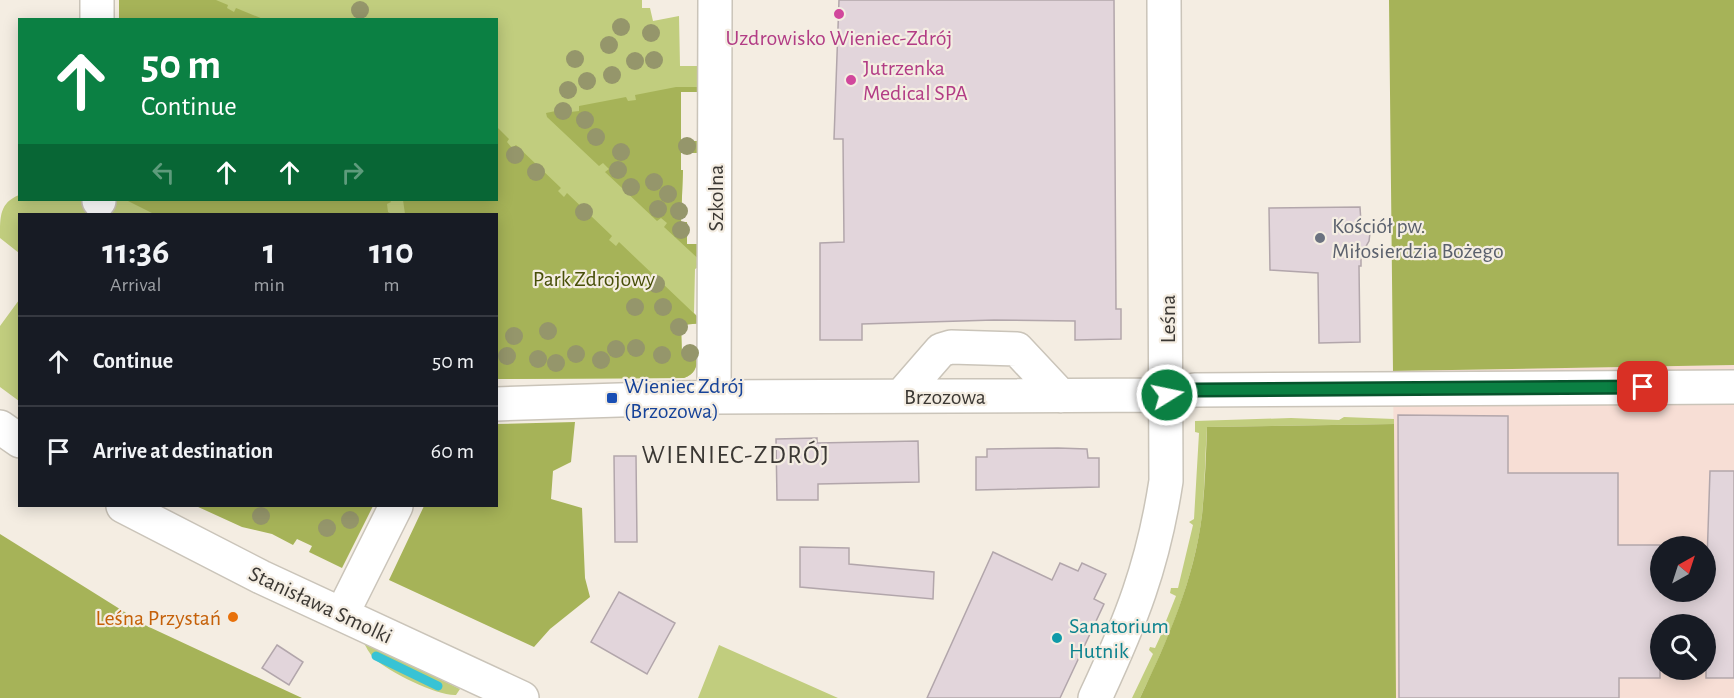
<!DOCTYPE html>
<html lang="en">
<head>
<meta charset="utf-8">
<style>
	:root { --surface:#171b24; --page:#20242c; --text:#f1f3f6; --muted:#9ea1a6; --line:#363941 }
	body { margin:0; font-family:"Alegreya Sans",sans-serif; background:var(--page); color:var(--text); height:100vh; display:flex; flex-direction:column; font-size:22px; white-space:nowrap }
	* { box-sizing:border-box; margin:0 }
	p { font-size:20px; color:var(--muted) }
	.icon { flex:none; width:33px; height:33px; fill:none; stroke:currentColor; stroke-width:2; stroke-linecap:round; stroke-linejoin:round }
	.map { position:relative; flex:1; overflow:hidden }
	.details { position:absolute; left:18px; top:213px; width:480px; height:294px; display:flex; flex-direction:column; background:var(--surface); border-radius:0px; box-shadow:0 3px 15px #0003 }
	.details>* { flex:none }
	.hud { position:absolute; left:18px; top:18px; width:480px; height:183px; border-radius:0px; box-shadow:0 3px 15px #0003; background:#0b8043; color:#fff; overflow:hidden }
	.needle { width:39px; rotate:39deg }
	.buttons { position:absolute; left:1650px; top:536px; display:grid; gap:12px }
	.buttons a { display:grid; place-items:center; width:66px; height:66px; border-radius:50%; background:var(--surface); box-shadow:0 3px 15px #0003; font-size:30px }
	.pin { position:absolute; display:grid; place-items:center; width:51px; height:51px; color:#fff; margin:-26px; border-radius:12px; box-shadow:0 3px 9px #0006 }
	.me { position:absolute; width:66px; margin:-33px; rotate:80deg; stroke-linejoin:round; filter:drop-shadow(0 0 4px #0008) }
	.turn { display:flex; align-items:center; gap:21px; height:126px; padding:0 24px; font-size:27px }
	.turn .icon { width:78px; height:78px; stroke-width:2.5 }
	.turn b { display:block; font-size:42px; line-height:51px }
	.lanes { display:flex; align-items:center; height:57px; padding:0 24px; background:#0003; justify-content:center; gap:30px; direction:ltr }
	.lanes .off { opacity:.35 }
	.eta { display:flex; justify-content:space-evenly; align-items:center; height:102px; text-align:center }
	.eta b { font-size:36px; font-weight:600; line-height:42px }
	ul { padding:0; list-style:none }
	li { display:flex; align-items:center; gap:18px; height:90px; padding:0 24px; border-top:2px solid var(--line) }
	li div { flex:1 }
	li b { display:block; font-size:22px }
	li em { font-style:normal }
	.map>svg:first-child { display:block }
</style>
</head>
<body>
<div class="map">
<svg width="1734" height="698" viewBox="0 0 1734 698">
	<rect width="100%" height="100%" fill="#f4ede2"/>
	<path fill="#f7ded5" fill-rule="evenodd" d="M1734,365V698H1396L1393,371ZM1660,546H1706V591H1660ZM1660,624H1706V669H1660Z"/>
	<path fill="#c1cd7e" d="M119,0H642V8H650L653,21L679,16L680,66H703V92H681V141H703L681,153V170H683L681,222H687V244H701L704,264L695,269L694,313L704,323L681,325L682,357H697C697,369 694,374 684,378L497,379L496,214H20L19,253L0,238C0,215 0,203 19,195L20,200H496V20L119,19Z
		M19,300V401L0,387V326Z
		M1344,417L1394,419V424L1207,427C1205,456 1205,486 1202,515C1194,580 1168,640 1140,698H1132L1153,654L1149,650L1150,647L1155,648L1165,626L1161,622L1166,621L1176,596L1170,593L1171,588H1178L1193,525L1189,522L1194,519L1199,433L1195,432V421L1291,418L1339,420Z
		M362,640L460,689L456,695C437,696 389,672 375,659C369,654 366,646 362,640Z
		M719,645L838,698H698Z"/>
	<path fill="#a6b358" d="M119,0H216L228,5L227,8L234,12L236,8L263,19H119Z
		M1389,0H1734V365L1393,371Z
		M703,87V92H681V141H703V153H681V170H683L681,222H687V244H701L704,264L664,227L667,223L661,218L657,221L605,172L609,169L603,163L599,166L547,117L546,113L570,108V112L579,111V106L626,97L628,101L636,100L635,95L676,87Z
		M497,127L509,139L507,142L512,148L516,145L561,188L558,191L564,197L567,193L612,236L609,240L616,246L619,242L704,323L681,325L682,357H697C697,369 694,374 684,378L497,379L496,214H405L403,200H496Z
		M126,200H390L391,202L387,204L388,212L392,214H154Z
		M575,422L571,462L553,471L551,499L582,508L585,578L590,597L550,629L534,647L389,580L424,506H496L497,424Z
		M1394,424L1396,698H1140C1168,639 1194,580 1202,515C1205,486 1206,456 1207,427Z
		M196,506H373L342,568L309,552L312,546L297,539L293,545L272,534L242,527Z
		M0,534L147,626L302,698H0Z"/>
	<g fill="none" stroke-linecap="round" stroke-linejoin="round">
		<path stroke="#38c3d5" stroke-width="9" d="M376,656L438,686"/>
	</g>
	<path fill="#e2d5db" stroke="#b2a6ab" stroke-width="1.5" d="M839,0H1114L1116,309H1121V339L1075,340V321L994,320L862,324V340H820V243L844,242L843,139H834Z
		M1360,207L1361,223L1370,233L1369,241L1361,255V266H1359L1360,342L1319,343L1318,273L1270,270L1269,208Z
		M1398,415L1508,416V473H1618V545H1660V591H1706L1710,471H1734V678H1706V624H1660V678H1619V698H1399Z
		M817,438V443L918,441L919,482L818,484V500H777L776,439Z
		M1058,448L1087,449L1088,458H1099V487L976,490V457H987V449Z
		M614,456H636L637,542H615Z
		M800,547L849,548V564L934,572L933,599L800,587Z
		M993,552L1052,580L1060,563L1078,571L1082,563L1106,574L1094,599L1104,604L1060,698H927Z
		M619,592L675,623L647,674L591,642Z
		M277,645L303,662L289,685L262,668Z"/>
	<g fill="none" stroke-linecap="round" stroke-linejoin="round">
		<g stroke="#cac4b9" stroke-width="36">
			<path id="minor" d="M97,0V20
				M99,200V201
				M901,396L941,350L951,347L1017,349L1061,396
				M714,397L715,0
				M496,404L714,397L1167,395L1195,390L1734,387
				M0,427L20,441
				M123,506L261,577L522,698
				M342,614L396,506
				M1095,698C1131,621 1153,566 1166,481L1164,0"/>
		</g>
		<use href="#minor" stroke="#fff" stroke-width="33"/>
	</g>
	<g fill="#95966b">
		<circle cx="360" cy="10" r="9"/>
		<circle cx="621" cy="27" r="9"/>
		<circle cx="651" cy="33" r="9"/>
		<circle cx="609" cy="45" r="9"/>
		<circle cx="575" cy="59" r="9"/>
		<circle cx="654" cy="60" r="9"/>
		<circle cx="635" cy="61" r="9"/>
		<circle cx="612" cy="75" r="9"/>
		<circle cx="587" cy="81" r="9"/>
		<circle cx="568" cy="90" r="9"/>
		<circle cx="563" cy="111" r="9"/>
		<circle cx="585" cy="120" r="9"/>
		<circle cx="596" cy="137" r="9"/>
		<circle cx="687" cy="146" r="9"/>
		<circle cx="621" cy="152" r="9"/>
		<circle cx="515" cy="155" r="9"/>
		<circle cx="618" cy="170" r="9"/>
		<circle cx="536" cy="172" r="9"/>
		<circle cx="654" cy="182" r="9"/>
		<circle cx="631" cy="187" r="9"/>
		<circle cx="668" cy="194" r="9"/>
		<circle cx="658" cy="209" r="9"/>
		<circle cx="679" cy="211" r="9"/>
		<circle cx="584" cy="212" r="9"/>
		<circle cx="681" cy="230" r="9"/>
		<circle cx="656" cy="284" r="9"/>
		<circle cx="635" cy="307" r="9"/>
		<circle cx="663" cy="307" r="9"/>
		<circle cx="679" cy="327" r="9"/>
		<circle cx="548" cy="331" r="9"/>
		<circle cx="514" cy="336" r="9"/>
		<circle cx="636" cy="348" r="9"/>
		<circle cx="616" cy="349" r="9"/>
		<circle cx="690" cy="353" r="9"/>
		<circle cx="576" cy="354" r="9"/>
		<circle cx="662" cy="355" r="9"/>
		<circle cx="507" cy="356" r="9"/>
		<circle cx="538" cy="359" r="9"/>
		<circle cx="601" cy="360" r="9"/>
		<circle cx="556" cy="363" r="9"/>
		<circle cx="261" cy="516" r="9"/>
		<circle cx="350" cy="520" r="9"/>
		<circle cx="327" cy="528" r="9"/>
	</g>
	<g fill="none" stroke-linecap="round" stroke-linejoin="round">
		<g stroke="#07532c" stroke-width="15">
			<path id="route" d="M1167,395L1196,390L1643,387"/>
		</g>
		<use href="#route" stroke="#0b8043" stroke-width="10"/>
	</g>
	<g fill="#d1479c" stroke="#f4ede2" stroke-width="2">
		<circle cx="839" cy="14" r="6"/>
		<circle cx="851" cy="80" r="6"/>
	</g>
	<circle fill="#6b7280" stroke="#f4ede2" stroke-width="2" cx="1320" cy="238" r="6"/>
	<rect fill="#1a4fb4" stroke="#f4ede2" stroke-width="2" x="606" y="392" width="12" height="12" rx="3"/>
	<circle fill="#e8710a" stroke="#f4ede2" stroke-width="2" cx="233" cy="617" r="6"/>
	<circle fill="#0f9aa8" stroke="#f4ede2" stroke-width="2" cx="1057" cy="638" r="6"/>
	<g text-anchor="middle" stroke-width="4.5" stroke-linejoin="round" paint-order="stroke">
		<g font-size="22" fill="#b23c85" stroke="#f4ede2">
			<text x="839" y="45">Uzdrowisko Wieniec-Zdrój</text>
			<text x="863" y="75" text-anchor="start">Jutrzenka<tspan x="863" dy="25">Medical SPA</tspan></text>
		</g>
		<g font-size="22" fill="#3b3834" stroke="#f4ede2">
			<text transform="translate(715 198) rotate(-90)" y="8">Szkolna</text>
			<text transform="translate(1167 319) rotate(-90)" y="8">Leśna</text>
			<text x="945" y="404">Brzozowa</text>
			<text transform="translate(321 604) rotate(25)" y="8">Stanisława Smolki</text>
		</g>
		<g font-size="22" fill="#5b616d" stroke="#f4ede2" text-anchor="start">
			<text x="1332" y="233">Kościół pw.<tspan x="1332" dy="25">Miłosierdzia Bożego</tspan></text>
		</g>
		<g font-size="22" fill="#484f09" stroke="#f4ede2">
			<text x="594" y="286">Park Zdrojowy</text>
		</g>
		<g font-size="22" fill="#164399" stroke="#f4ede2" text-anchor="start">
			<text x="624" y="393">Wieniec Zdrój<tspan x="624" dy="25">(Brzozowa)</tspan></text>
		</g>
		<g font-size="22" fill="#c56008" stroke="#f4ede2" text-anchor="end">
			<text x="221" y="625">Leśna Przystań</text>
		</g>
		<g font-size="22" fill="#0d838f" stroke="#f4ede2" text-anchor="start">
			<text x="1069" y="633">Sanatorium<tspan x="1069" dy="25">Hutnik</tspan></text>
		</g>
		<g font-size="26" letter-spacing="1.5" fill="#3b3834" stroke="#f4ede2">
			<text x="736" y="463">WIENIEC-ZDRÓJ</text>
		</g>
	</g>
</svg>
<div class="buttons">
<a><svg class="needle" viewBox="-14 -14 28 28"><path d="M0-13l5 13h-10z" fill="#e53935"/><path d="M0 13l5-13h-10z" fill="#9ea1a6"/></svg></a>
<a><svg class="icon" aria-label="search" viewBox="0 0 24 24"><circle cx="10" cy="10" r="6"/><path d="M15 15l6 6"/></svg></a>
</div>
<div class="pin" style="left:1643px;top:387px;background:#d93025"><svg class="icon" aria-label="arrive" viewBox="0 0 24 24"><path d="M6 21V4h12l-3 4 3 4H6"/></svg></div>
<svg class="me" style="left:1167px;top:395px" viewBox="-20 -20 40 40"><circle r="17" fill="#0b8043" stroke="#fff" stroke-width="3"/><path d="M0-11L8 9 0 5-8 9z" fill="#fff"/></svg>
<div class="hud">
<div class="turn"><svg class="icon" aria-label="ahead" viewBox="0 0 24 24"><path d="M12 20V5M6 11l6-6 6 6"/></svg><div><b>50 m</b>Continue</div></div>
<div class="lanes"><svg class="icon off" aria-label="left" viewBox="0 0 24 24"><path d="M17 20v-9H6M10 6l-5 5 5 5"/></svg><svg class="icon" aria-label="ahead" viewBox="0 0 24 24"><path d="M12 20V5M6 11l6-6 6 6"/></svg><svg class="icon" aria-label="ahead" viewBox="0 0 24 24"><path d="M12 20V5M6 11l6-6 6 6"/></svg><svg class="icon off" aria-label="right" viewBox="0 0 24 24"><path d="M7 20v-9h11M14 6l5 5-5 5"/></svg></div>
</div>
<section class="details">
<div class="eta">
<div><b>11:36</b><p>Arrival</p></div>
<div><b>1</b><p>min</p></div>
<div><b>110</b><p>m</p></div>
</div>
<ul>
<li><svg class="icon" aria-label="ahead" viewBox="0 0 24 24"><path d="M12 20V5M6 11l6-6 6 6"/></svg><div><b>Continue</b></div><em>50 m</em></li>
<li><svg class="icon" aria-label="arrive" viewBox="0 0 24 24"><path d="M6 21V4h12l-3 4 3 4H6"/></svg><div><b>Arrive at destination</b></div><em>60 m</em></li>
</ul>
</section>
</div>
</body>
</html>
